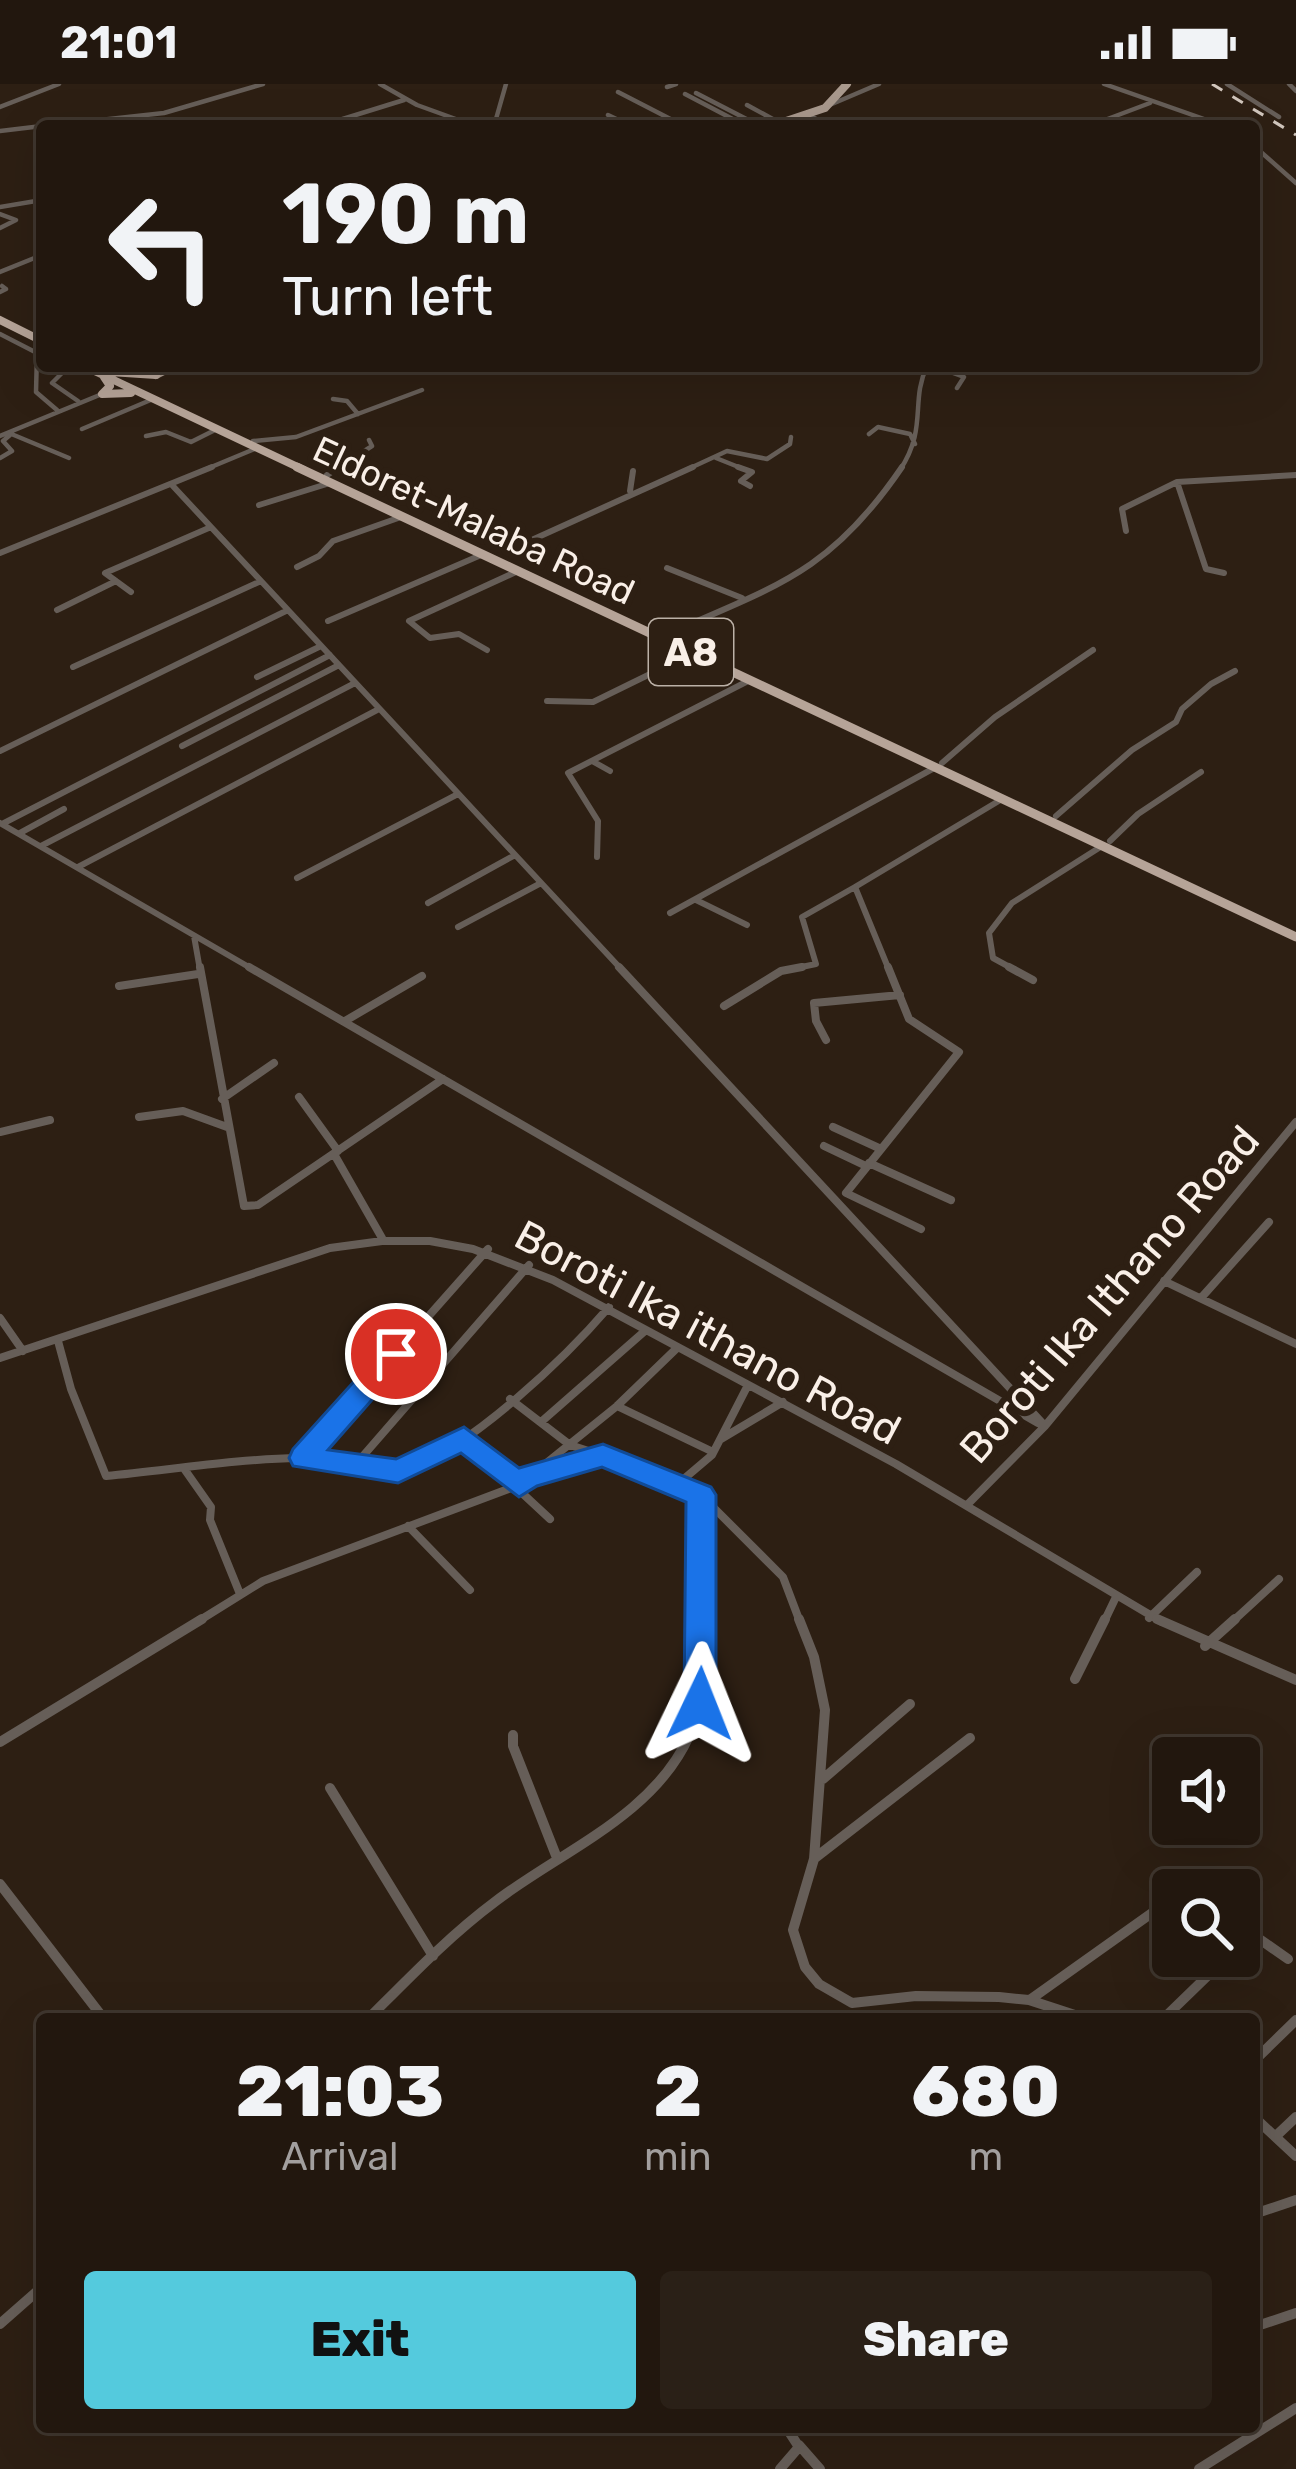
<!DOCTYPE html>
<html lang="en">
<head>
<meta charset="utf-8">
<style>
	:root { --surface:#22170e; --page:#2a2017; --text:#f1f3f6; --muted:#a29f9e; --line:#3f362e; --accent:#54cadd }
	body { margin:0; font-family:Rubik,sans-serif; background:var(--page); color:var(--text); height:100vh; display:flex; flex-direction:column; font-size:45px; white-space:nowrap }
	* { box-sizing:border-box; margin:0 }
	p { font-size:39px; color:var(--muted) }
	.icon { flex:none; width:66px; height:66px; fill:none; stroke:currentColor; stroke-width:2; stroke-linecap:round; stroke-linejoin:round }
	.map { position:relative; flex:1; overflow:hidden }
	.sheet { position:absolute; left:36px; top:1929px; width:1224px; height:420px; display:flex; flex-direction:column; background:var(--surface); border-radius:12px; box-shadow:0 12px 48px #0002,0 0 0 3px var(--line) }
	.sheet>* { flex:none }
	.top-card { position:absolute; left:36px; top:36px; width:1224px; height:252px; border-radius:12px; box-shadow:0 12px 48px #0002,0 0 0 3px var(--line); background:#22170e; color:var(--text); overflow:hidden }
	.buttons { position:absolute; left:1152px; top:1653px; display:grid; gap:24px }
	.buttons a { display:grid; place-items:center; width:108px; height:108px; border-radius:12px; background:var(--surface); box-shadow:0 12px 48px #0002,0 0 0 3px var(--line); font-size:60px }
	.pin { position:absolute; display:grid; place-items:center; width:102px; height:102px; color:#fff; margin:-51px; border:6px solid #fff; border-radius:50%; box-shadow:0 3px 12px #0007 }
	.me { position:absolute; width:132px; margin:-66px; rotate:2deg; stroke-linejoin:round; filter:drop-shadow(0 0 9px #0008) }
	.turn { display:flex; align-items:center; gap:42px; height:252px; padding:0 48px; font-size:54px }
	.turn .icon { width:156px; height:156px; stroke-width:2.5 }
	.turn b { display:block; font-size:84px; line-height:102px }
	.eta { display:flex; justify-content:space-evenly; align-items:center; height:204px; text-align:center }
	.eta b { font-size:72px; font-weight:800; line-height:84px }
	.action { display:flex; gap:24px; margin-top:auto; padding:24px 48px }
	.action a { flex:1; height:138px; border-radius:12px; background:var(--accent); color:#111; font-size:48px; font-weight:800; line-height:138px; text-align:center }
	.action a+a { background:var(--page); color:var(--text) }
	.status { display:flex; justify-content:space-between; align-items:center; height:84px; padding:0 60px; background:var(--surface); direction:ltr }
	.status svg { height:33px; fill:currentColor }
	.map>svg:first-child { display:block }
</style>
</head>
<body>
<div class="status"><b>21:01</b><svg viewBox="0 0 49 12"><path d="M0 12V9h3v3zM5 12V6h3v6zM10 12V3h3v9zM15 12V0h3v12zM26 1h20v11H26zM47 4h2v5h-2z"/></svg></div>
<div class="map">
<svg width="1296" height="2385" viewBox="0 0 1296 2385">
	<rect width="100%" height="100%" fill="#2d1f13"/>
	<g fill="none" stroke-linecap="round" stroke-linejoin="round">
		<path stroke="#665e58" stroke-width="4.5" d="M380,0L417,21L475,42
			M1104,0L1224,42
			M1227,0L1279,33
			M1289,0L1296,7
			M667,3L676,0
			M618,8L684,42
			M696,9L760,42
			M685,10L746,42
			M832,20L879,0
			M747,21L780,39
			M0,23L59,0
			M608,31L631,42
			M808,31L831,42
			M1040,37L1051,42
			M45,42L164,29L263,0
			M320,42L404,16
			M494,42L506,0
			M1089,42L1150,19
			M0,47L42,42
			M1254,62L1296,99
			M0,123L42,116
			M0,130L16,136L0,144
			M0,188L42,171
			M0,208L6,205L2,202
			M0,250L37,269L36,308L57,326
			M69,282L52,299L78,317
			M934,282L964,293L957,304
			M333,315L347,317L358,330
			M82,345L153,315
			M9,349L69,374
			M869,350L878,343L910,350L915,360
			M0,352L102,310
			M146,352L166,348L191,358L217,345
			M253,357L296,353L422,306
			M0,374L12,367L3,357L10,351
			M716,374L746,386
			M204,386L257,364
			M335,386L372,362L369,356
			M686,386L727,367L767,375L790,360L791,353
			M900,386C928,343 910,318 927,282"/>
		<path stroke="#665e58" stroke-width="6" d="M738,383L752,388L741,397L750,402
			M327,391L340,383
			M1177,398L1206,485L1224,489
			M172,401L622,886
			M630,407L633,387
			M259,421L330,399
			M1126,447L1122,425L1177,398L1296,391
			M502,465L514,464L693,383
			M0,469L212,383
			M297,483L319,472L333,457L401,433
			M667,484L742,514
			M131,508L105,489L211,443
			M57,526L116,497
			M328,537L481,471
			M665,551C776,502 830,489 902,383
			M487,566L459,550L430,554L409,537L518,487
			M73,583L261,497
			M257,593L321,562
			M547,617L593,618L693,569
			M182,662L339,581
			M0,667L288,526
			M592,677L610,687
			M942,679L995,633L1093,566
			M1056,732L1132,666L1176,638L1182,625L1211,600L1235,587
			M0,739L254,886
			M4,739L330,571
			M20,749L64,725
			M1110,757L1138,730L1201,688
			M41,762L355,599
			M597,773L598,737L568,689L750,596
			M78,783L379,625
			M297,794L458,710
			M696,816L747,841
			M428,819L515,771
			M670,829L936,683
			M458,843L541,799
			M194,852L200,886
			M787,886L816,880L802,833L855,803
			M889,886L855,803L1002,715
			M1015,886L993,874L989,849L1012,819L1102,762"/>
		<path stroke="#665e58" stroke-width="8" d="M200,883L244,1122L258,1121L443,995
			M249,883L1038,1339
			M619,883L1045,1342
			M888,883L909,935L959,968L846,1109L921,1145
			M1009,883L1033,896
			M119,902L198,890
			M724,922L781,887L802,883
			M345,937L422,892
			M826,956L816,937L814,919L900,911
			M299,1013L338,1067
			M222,1015L274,979
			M139,1033L183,1027L227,1043
			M833,1043L881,1065
			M0,1048L50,1036
			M824,1062L866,1082
			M334,1070L382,1154
			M869,1079L951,1116
			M1164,1197L1296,1260
			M1201,1214L1269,1138
			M0,1234L23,1267
			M58,1257L71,1305L106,1392C170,1386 235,1375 299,1374C335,1374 373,1394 409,1384C470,1365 567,1272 609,1223
			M0,1274L330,1164L382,1157H430L473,1165L553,1196L896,1380L1162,1538
			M510,1315L570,1361L638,1383L701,1411L783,1493L800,1538
			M617,1322L711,1367
			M541,1338L646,1246
			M464,1355L550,1435
			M721,1355L783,1318
			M303,1374L488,1165
			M356,1380L529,1181
			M185,1386L211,1423L210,1436L240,1510
			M529,1393L601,1372
			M679,1399L712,1371L748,1301
			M967,1421L1045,1342L1296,1038
			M408,1442L470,1506
			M1149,1534L1197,1488
			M197,1538L263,1497L519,1401L617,1322L677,1264
			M700,1538L701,1413
			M1104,1538L1115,1515
			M1232,1538L1279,1495"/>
		<path stroke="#665e58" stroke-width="10" d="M799,1535L814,1573L825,1626L814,1775L793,1846L805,1883L819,1900L852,1919L916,1912L999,1913L1029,1916L1087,1935
			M1157,1535L1296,1596
			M1205,1562L1235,1535
			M1075,1595L1105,1535
			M513,1651V1662L557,1774
			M0,1658L202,1535
			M823,1695L910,1620
			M330,1704L433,1872
			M815,1774L970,1654
			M0,1800L104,1935
			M1239,1862L1247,1854H1258L1288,1875
			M1031,1915L1173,1814
			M368,1935C409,1894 449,1852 496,1817C560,1768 654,1731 689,1652C705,1615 700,1574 700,1535
			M1163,1935L1228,1872
			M1254,1977L1296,1936
			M1254,2033L1296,2072
			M1277,2051L1296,2033
			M1254,2130L1296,2116
			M0,2240L42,2203
			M1254,2243L1296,2229
			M799,2361L820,2385
			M780,2385L799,2363L786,2343
			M1199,2385L1296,2324"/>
		<path stroke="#a9998d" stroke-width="8" d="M771,42L825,24L847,0
			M156,291L174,282"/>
		<path stroke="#b6a498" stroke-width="8" d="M0,236L42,257
			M84,282L304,386
			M110,288L156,291
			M104,293L110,302L102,310L131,309"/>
		<path stroke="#b6a498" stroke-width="9" d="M297,383L1296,853"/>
		<path stroke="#d1c6bd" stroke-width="3" stroke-dasharray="12 12" stroke-linecap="butt" d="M1212,0L1296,51"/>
	</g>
	<path fill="#1a73e8" stroke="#114b97" stroke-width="3" d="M396,1259L410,1270L406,1277L328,1366L396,1375L464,1343L519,1384L603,1360L711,1403L716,1411V1620L711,1630L700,1634L689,1630L684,1620L686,1418L602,1383L537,1402L519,1413L461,1369L398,1399L293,1382L289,1374L293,1365L386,1262Z"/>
	<g text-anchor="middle" stroke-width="12" stroke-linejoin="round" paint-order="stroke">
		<g font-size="36" fill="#f9efe7" stroke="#2d1f13">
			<text transform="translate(474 436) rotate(25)" y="13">Eldoret-Malaba Road</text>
		</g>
		<rect fill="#2d1f13" stroke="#bcb1a7" stroke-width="3" x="649" y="535" width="84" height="66" rx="9"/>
		<g font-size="39" font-weight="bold" fill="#f9efe7">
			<text x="691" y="582">A8</text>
		</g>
		<g font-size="42" fill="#f9efe7" stroke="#2d1f13">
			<text transform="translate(1109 1210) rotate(-49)" y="15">Boroti Ika Ithano Road</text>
			<text transform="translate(708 1248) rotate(28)" y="15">Boroti Ika ithano Road</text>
		</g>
	</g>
</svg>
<div class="buttons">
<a><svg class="icon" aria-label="sound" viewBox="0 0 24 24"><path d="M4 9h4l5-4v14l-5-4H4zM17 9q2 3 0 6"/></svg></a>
<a><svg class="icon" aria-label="search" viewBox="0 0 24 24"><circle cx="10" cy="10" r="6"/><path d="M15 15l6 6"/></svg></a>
</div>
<div class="pin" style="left:396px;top:1270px;background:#d93025"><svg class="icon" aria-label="arrive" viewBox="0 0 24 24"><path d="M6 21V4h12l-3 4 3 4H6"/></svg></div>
<svg class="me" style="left:700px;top:1620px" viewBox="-20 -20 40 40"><path d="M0-17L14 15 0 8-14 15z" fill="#1a73e8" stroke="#fff" stroke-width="4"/></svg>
<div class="top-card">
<div class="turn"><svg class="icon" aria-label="left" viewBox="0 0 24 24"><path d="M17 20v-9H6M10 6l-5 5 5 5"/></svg><div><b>190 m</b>Turn left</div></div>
</div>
<section class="sheet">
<div class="eta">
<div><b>21:03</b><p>Arrival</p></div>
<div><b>2</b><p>min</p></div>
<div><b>680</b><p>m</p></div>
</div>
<div class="action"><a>Exit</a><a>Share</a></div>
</section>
</div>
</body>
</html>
